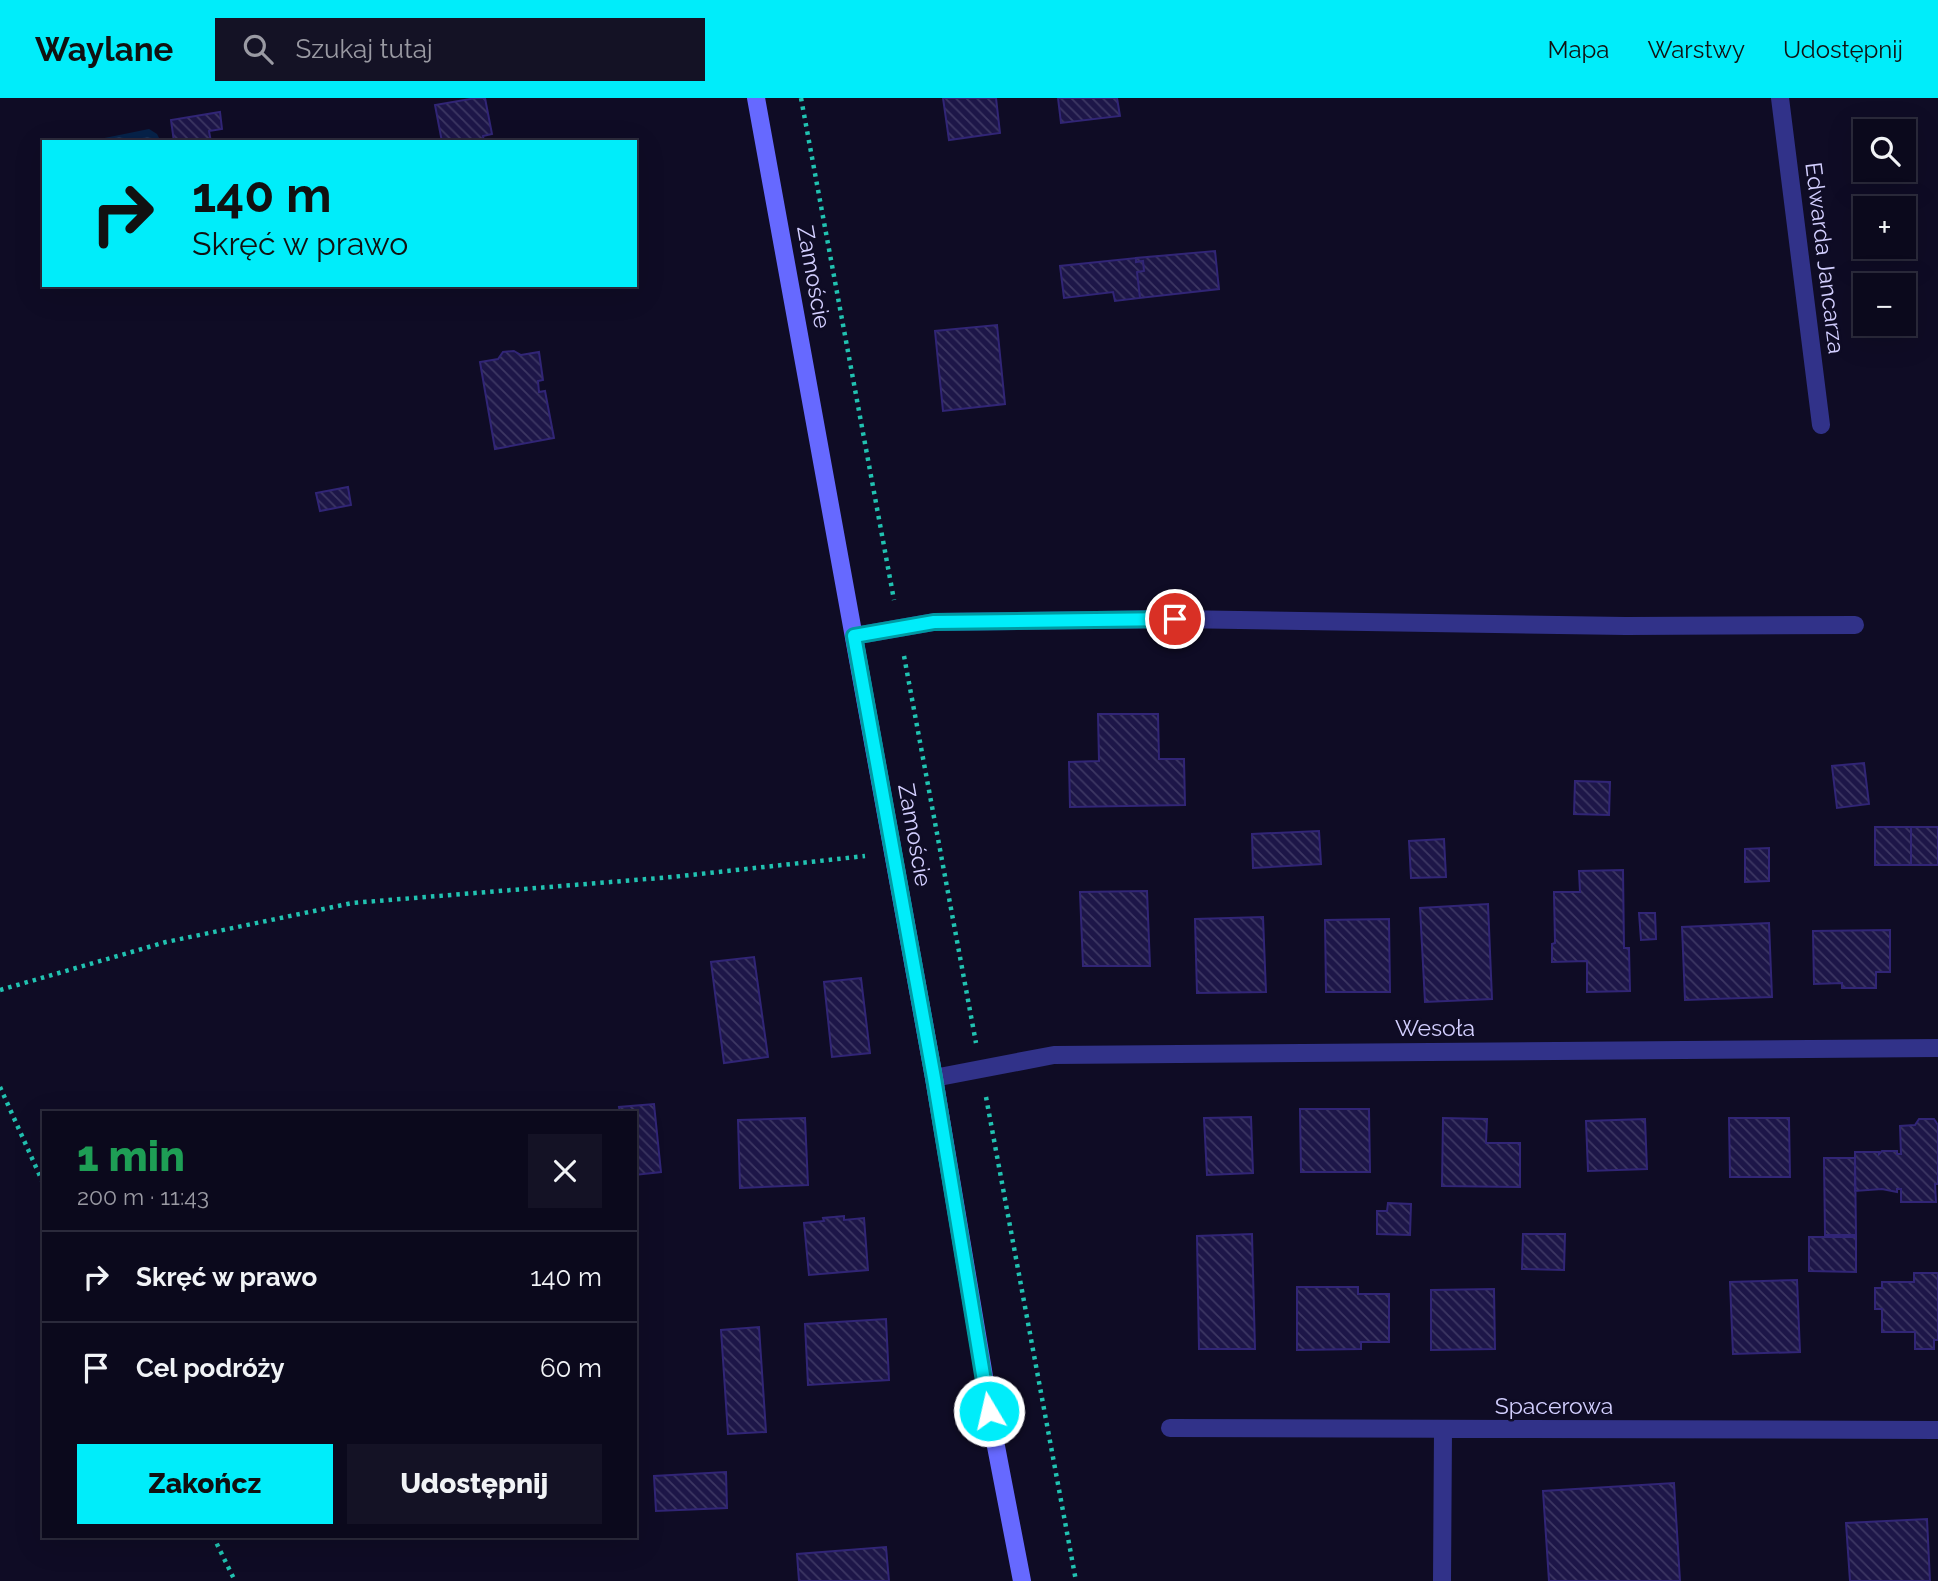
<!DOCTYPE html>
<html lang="pl">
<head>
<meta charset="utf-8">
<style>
	:root { --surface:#0b091c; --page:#141225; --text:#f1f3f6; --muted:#9a9aa3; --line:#2b2a3b; --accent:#00edfa }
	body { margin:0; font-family:Raleway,sans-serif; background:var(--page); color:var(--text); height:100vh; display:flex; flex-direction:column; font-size:26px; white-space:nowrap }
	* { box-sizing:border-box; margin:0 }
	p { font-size:23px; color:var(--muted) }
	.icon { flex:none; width:38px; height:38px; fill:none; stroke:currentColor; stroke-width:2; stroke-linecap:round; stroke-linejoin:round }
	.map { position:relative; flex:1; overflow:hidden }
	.sheet { position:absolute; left:42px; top:1013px; width:595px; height:427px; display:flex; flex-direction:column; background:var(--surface); border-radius:0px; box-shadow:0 7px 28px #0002,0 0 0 2px var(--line) }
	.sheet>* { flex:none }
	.banner { position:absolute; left:42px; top:42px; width:595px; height:147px; border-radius:0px; box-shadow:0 7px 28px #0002,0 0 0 2px var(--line); background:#00edfa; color:#111; overflow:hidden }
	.buttons { position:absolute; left:1853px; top:21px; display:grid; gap:14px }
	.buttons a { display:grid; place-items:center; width:63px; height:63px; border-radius:0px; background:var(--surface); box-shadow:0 7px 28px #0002,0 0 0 2px var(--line); font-size:35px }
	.pin { position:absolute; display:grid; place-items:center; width:60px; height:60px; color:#fff; margin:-30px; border:4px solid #fff; border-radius:50%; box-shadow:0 2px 7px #0007 }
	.me { position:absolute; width:77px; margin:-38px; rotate:351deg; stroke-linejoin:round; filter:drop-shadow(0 0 5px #0008) }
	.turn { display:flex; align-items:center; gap:24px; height:147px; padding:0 35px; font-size:32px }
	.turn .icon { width:91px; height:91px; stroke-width:2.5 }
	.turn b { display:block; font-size:49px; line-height:60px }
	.round { display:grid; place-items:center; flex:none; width:74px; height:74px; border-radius:0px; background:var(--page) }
	.head { display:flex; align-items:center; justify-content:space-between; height:119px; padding:0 35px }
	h1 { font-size:42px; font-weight:800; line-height:52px; color:#1e9e55 }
	.cta { display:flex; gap:14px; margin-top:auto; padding:14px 35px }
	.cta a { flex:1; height:80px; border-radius:0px; background:var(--accent); color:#111; font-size:28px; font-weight:800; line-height:80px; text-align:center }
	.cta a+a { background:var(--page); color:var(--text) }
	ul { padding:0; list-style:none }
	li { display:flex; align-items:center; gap:21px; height:91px; padding:0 35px; border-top:2px solid var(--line) }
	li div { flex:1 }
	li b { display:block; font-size:26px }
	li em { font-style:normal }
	header { display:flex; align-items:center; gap:42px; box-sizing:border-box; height:98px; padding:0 35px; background:var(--accent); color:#111 }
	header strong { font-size:33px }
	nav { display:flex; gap:38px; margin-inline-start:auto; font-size:24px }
	.search { width:490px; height:63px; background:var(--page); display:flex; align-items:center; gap:18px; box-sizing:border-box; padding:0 24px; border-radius:0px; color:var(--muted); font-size:26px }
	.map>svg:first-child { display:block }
</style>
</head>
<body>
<header>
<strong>Waylane</strong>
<div class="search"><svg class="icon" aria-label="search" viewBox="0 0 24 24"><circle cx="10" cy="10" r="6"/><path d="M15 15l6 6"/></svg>Szukaj tutaj</div>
<nav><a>Mapa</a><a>Warstwy</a><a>Udostępnij</a></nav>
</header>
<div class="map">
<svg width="1938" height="1483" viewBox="0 0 1938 1483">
	<defs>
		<pattern id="water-waves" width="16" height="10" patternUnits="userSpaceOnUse" patternTransform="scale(1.75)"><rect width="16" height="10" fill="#062249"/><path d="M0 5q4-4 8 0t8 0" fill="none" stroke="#294164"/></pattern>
		<pattern id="building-back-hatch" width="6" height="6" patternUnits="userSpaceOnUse" patternTransform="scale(1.75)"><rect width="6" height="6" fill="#1d1648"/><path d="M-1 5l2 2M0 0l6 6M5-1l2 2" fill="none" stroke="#3d3763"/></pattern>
	</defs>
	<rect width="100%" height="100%" fill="#0f0c25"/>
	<path fill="url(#water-waves)" d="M149,31L157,36L161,44H85Z"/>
	<path fill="url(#building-back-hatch)" stroke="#312576" stroke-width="2" d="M476,0H485L492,36L483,38L484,44H442L435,7Z
		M943,0H996L1000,35L949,42Z
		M1058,0H1117L1120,18L1061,25Z
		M220,14L222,31L209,33L211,44H174L171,22Z
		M1215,153L1219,191L1140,200L1137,174L1144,173L1143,163L1136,164V160Z
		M1136,160V164L1143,163L1144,173L1137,174L1140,200L1115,203L1113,194L1064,200L1060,168Z
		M997,227L1005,306L943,313L935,233Z
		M514,253L521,257L539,254L543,282L538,283L539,294L545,293L554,340L495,351L480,264L498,261L503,254Z
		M348,389L351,407L320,413L316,395Z
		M1098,616H1158L1159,661H1184L1185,707L1070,709L1069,664L1099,663Z
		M1864,665L1869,706L1837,710L1832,668Z
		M1575,683L1610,684L1609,717L1574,716Z
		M1875,729H1911V767H1875Z
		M1911,729H1938V767H1911Z
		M1319,733L1321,766L1253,770L1252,736Z
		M1444,741L1446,779L1411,780L1409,743Z
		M1769,750V783L1745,784V751Z
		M1623,772L1624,850H1629L1630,893L1587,894V863L1552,864V846L1555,845L1554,794H1580L1579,773Z
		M1147,793L1150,868H1083L1080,794Z
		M1488,806L1492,901L1425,904L1420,810Z
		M1639,815H1655L1656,841L1641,842Z
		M1263,819L1266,894L1197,895L1195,821Z
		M1389,821L1390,894H1326L1325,822Z
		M1769,825L1772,899L1685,902L1682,829Z
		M1890,832V874H1876V890H1842V885L1814,886L1813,833Z
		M754,859L768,959L724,965L711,864Z
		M861,880L870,955L832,959L824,884Z
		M654,1006L661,1074L635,1077V1015H620L619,1009Z
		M1300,1011H1369L1370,1074H1301Z
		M1251,1019L1253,1075L1207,1077L1204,1020Z
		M805,1020L808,1087L740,1090L738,1022Z
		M1443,1020L1487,1021L1486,1045H1520V1089L1442,1088Z
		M1729,1020H1789L1790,1079H1730Z
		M1645,1021L1647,1071L1588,1073L1586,1023Z
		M1919,1021H1934L1938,1027V1086H1935L1936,1104H1901V1091H1897V1094L1882,1091L1855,1093V1054H1879V1056L1882,1053H1897V1056H1901L1900,1028L1915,1027Z
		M1824,1060H1855L1856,1137H1825Z
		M1388,1105L1411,1106L1410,1137L1377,1136V1113H1387Z
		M844,1118V1122L864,1120L868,1172L809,1177L804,1125L824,1123L823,1120Z
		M1252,1136L1255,1251H1199L1197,1138Z
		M1523,1136H1565L1564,1172L1522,1171Z
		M1809,1139H1856V1174L1809,1173Z
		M1914,1175H1938V1242H1934V1251H1915V1234H1882V1211H1875V1190H1882V1184H1914Z
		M1797,1182L1800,1254L1733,1256L1730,1184Z
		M1297,1189H1358V1196H1389V1244H1361V1251L1297,1252Z
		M1494,1191L1495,1251L1431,1252V1192Z
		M886,1221L889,1282L808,1287L805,1226Z
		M759,1229L766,1334L728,1336L721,1232Z
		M726,1374L727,1410L656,1413L654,1378Z
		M1674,1385L1680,1483H1549L1543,1393Z
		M1927,1421L1930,1483H1850L1846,1425Z
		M886,1449L889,1483H799L797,1456Z"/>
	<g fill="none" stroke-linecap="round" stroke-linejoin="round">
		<path stroke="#21c2b1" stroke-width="4.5" stroke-dasharray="3.5 5" stroke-linecap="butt" d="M801,0L894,502
			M904,558L976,945
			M0,892L166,844L352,805L672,779L865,758
			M0,989L44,1087
			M986,999L1076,1483
			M213,1438L235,1483"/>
		<path stroke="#313289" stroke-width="18" d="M854,538L934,524L1175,521L1626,528L1855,527"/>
		<path stroke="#313289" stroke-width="18" d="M1780,0L1821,327
			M934,980L1054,957L1938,950
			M1170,1330L1938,1332
			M1442,1483L1443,1333"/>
		<path stroke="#6669ff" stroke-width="18" d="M756,0L934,980L994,1338L1022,1483"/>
	</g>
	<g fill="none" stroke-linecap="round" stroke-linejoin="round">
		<g stroke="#009aa2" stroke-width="18">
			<path id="route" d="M989,1313L934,980L854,538L934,524L1175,521"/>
		</g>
		<use href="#route" stroke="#00edfa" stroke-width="12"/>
	</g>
	<g text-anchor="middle" stroke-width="5" stroke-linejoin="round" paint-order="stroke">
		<g font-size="23" fill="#d3cfff" stroke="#0f0c25">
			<text transform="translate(1825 160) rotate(83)" y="8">Edwarda Jancarza</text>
			<text transform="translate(814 179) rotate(80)" y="8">Zamoście</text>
			<text transform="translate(915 737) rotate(80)" y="8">Zamoście</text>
			<text x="1435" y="938">Wesoła</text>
			<text x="1554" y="1316">Spacerowa</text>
		</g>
	</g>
</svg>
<div class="buttons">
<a><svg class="icon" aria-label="search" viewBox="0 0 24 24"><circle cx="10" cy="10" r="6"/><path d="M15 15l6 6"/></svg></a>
<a>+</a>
<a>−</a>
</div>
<div class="pin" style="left:1175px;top:521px;background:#d93025"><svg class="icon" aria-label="arrive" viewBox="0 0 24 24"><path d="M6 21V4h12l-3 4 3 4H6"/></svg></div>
<svg class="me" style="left:989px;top:1313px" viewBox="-20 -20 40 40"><circle r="17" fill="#00edfa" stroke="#fff" stroke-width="3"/><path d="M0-11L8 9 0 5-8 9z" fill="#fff"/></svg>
<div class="banner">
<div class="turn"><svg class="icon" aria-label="right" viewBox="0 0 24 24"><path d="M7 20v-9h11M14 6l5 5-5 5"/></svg><div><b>140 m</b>Skręć w prawo</div></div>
</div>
<section class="sheet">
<div class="head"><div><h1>1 min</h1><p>200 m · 11:43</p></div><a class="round"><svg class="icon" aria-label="close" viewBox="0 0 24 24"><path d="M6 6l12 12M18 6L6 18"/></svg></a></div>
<ul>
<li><svg class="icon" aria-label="right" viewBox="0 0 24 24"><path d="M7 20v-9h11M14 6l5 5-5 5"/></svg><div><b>Skręć w prawo</b></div><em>140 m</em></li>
<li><svg class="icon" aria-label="arrive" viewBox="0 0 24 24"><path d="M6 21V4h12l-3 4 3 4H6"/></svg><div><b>Cel podróży</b></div><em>60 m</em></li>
</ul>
<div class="cta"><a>Zakończ</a><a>Udostępnij</a></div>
</section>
</div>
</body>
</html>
